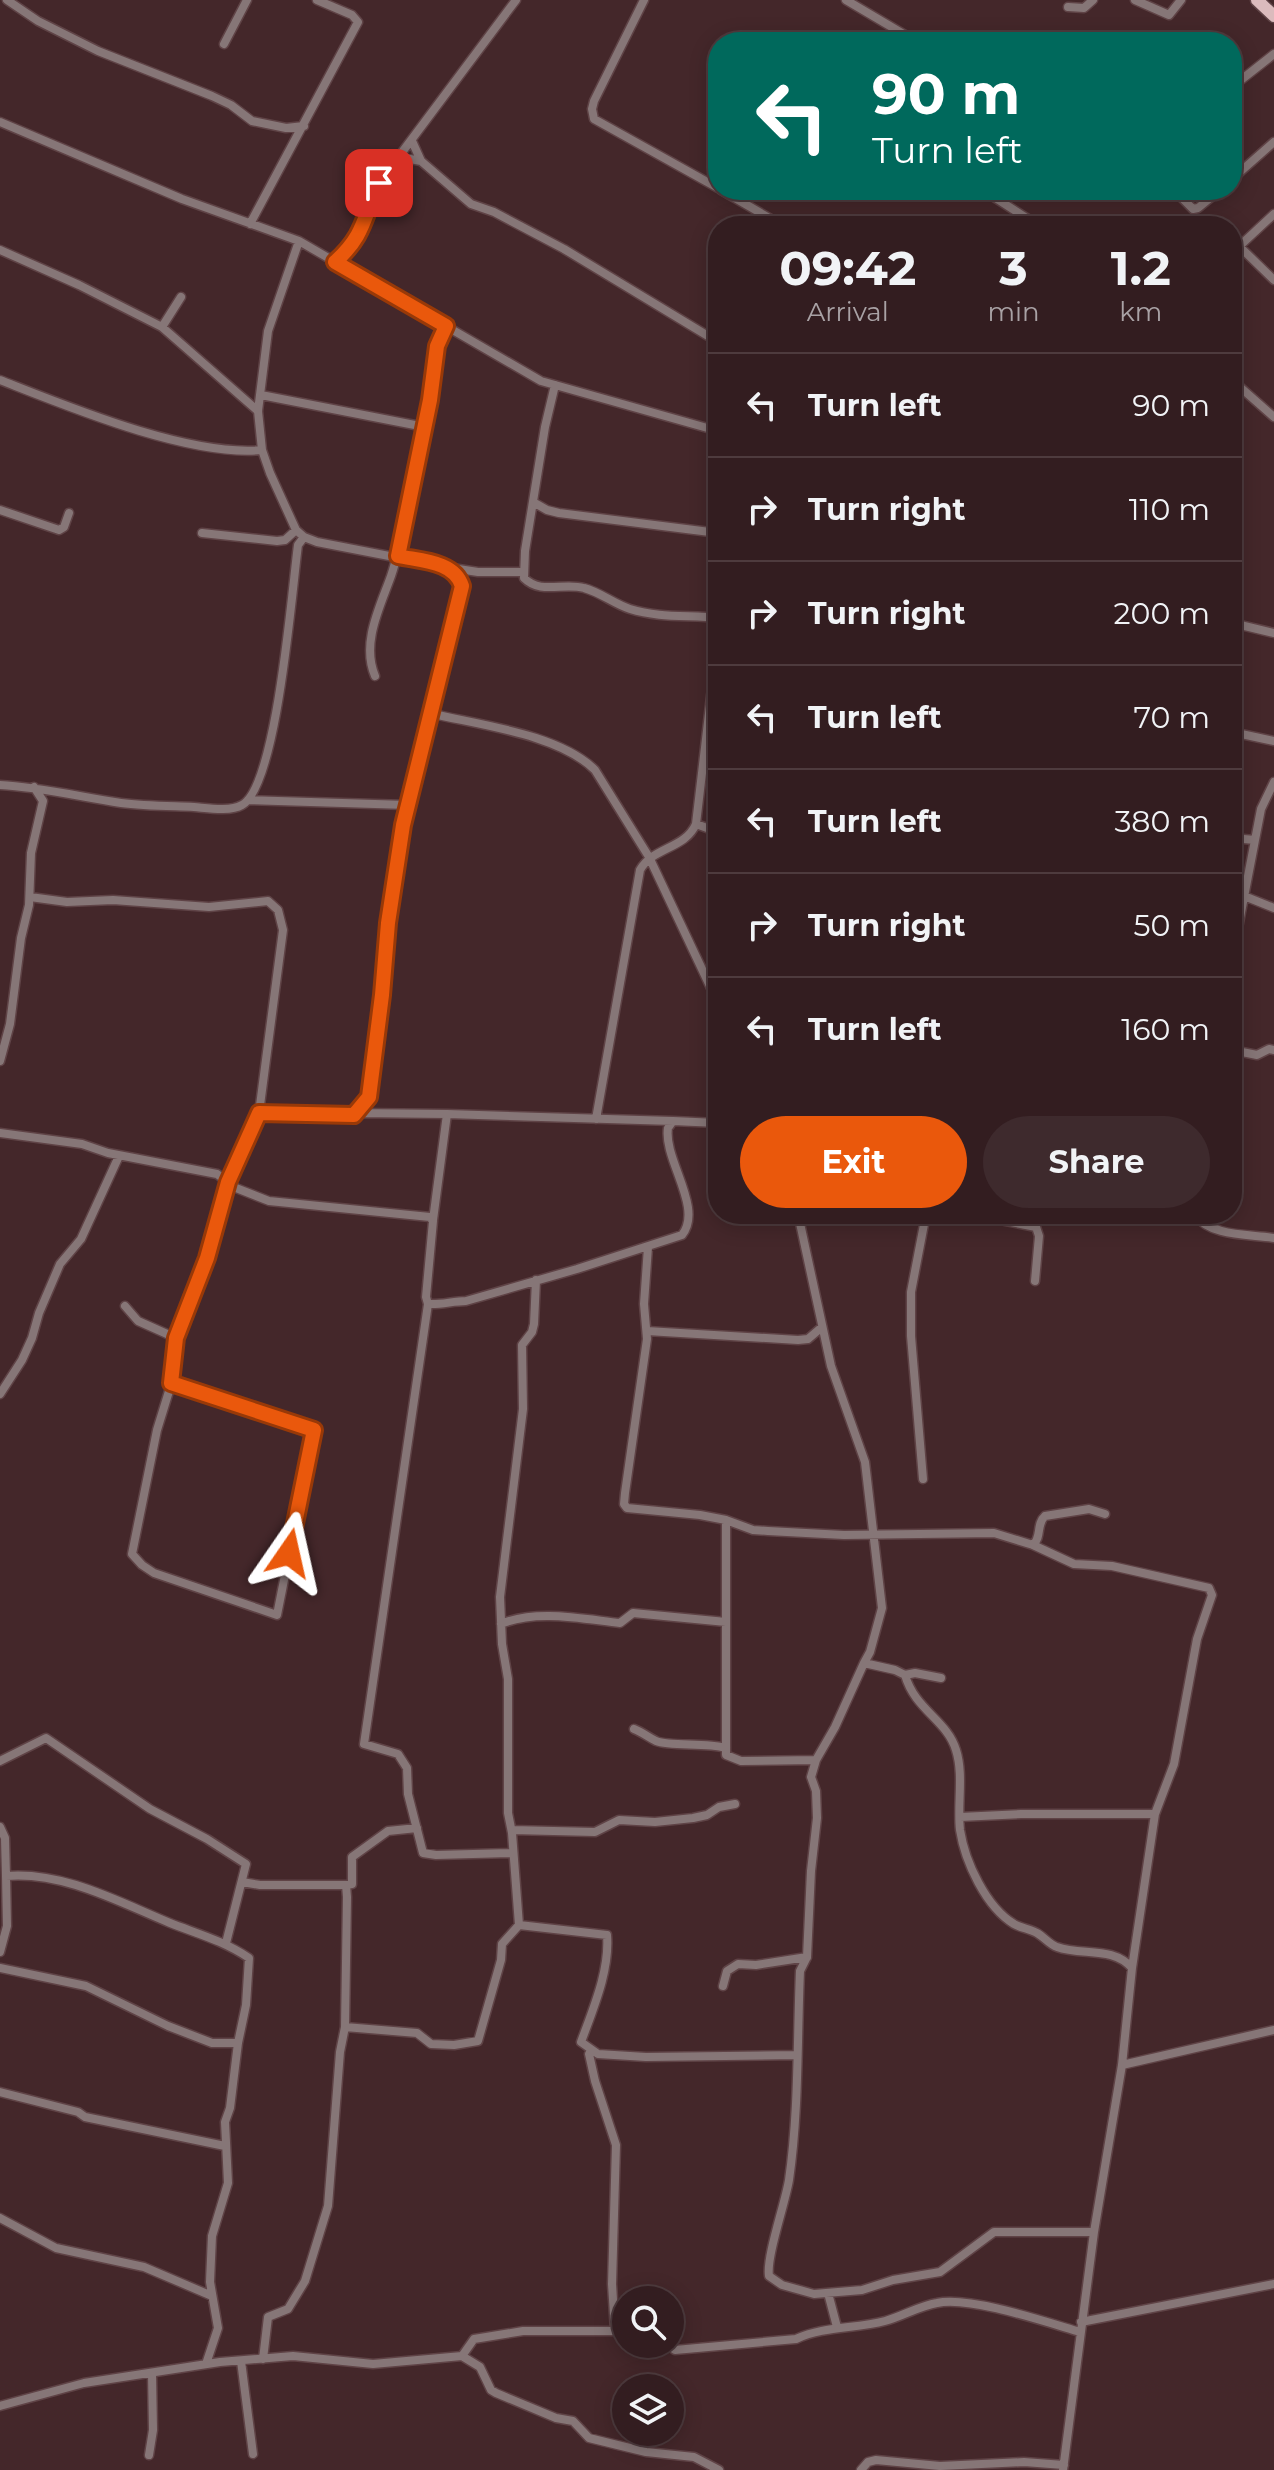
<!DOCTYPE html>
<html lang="en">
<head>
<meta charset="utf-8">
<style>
	:root { --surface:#331d20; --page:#3e2a2d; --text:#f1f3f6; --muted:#a9a2a5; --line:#4e3b3e; --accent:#ea580c }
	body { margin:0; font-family:Montserrat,sans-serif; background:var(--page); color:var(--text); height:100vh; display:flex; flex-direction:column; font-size:30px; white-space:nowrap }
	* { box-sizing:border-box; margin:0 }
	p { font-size:26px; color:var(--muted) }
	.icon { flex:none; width:44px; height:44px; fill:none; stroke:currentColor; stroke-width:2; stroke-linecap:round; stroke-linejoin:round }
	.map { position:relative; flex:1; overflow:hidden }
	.drawer { position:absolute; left:708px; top:216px; width:534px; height:1008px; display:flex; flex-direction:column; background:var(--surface); border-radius:32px; box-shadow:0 4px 20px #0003,0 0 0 2px var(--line) }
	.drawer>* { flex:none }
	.banner { position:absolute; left:708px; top:32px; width:534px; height:168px; border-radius:32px; box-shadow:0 4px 20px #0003,0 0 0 2px var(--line); background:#00695c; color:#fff; overflow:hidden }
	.fabs { position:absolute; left:612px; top:2286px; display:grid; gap:16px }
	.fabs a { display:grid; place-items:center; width:72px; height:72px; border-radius:50%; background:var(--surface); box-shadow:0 4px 20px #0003,0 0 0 2px var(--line); font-size:40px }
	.pin { position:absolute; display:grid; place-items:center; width:68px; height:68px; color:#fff; margin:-34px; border-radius:16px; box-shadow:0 4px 12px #0006 }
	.me { position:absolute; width:88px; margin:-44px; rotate:11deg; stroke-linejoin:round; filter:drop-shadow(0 0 6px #0008) }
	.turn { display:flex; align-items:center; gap:28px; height:168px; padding:0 32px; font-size:36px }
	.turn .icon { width:104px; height:104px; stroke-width:2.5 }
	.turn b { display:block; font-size:56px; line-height:68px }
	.eta { display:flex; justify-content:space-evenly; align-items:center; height:136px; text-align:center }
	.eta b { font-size:48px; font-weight:700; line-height:56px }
	.button { display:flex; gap:16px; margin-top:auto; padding:16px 32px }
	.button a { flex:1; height:92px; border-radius:48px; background:var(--accent); color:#fff; font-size:32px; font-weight:700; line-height:92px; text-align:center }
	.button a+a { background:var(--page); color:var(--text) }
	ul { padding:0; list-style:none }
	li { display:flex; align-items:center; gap:24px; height:104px; padding:0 32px; border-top:2px solid var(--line) }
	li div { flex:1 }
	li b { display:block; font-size:30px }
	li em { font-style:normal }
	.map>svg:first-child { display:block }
</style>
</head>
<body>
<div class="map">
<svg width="1274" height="2470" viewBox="0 0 1274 2470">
	<rect width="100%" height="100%" fill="#44272a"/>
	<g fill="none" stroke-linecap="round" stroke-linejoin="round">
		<g stroke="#5f4346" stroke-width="11">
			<path id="street" d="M7,0L38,21L98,51L212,96L231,105L252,121L286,128L304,126
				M644,0L594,101L592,109L594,119L718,188
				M846,0L917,42
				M1135,0L1169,15L1181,0
				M1068,7L1084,8L1093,0
				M224,44L247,0
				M1232,87L1274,54
				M0,122L182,199L299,241L541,381L718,431
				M412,141L421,161L471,204L494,212L564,249L718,342
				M399,157L421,161
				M1232,179L1274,142
				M721,190L783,226
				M983,190L1039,226
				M1174,190L1193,209L1198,208L1220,190
				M250,224L358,22L352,15L317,0
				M1239,246L1274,280
				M0,250L79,285L162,327L258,411
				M1232,253L1274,214
				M335,262L352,247L361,233L379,183L516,0
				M162,327L181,297
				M0,380C69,407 189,457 262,450
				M1232,380L1274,417
				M555,385L545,427L525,551L524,578C541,595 563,582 584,588C600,592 614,604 630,609C659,618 688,615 718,618
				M261,395L425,427
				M533,502L547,510L559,513L718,533
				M0,510L59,530L64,527L69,513
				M202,533L277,541L285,540L296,530
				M452,568L478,572H523
				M1232,623L1274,633
				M375,676C361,643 380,607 391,576C403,541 406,505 414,469C419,447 425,426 430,404C435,377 435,351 446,326
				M429,713C479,725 559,734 595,770L649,857L718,1003
				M1232,732L1274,741
				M0,785C41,787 80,797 121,803C145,806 170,806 194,807C207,808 230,812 242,805C277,786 292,589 298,545L304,537
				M248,800L407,805
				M696,824L718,832
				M1232,838L1255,840
				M1244,896L1274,908
				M30,897L67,902L113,900L209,907L268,901L278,910L283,930L259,1113L228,1182L207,1258L176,1338L170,1388L157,1430L132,1554L142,1565L154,1573L277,1615L314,1430L171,1383
				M1232,959L1261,809L1274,782
				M1232,1050L1257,1055L1269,1049L1274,1050
				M0,1061L10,1024L21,938L29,905L31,853L43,801L34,787
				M259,1113L354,1115L369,1097L382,995L388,923L403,825L462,586L459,576L451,568L317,542L304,537L296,530L270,473L262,450L258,411L268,331L299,241
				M357,1113L447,1114
				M596,1119L640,870C653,847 685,849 696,824L714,671L718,659
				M0,1133L82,1144L108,1153L217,1174L236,1188L269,1201L430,1217L433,1221L426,1297L428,1304C441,1305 453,1301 466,1301L577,1269L682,1235C704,1208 663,1159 668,1128L673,1121L718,1123
				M798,1214L831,1366L865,1462L882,1608L870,1652L864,1663L895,1670L905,1675C915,1710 947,1720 956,1750C964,1775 957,1804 960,1830C965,1862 986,1907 1014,1924C1021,1928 1030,1929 1037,1933C1044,1937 1050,1945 1057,1947C1082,1956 1113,1946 1132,1968L1122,2065L1094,2232L1063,2470
				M969,1214L1036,1227L1039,1236L1035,1281
				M1194,1214C1211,1237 1248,1234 1274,1238
				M433,1220L447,1114L673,1121
				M648,1247L644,1304L647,1339L625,1493L624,1504L627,1508L700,1515L726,1520L753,1530L768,1531L844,1535L994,1533L1033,1545L1074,1564L1112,1566L1209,1588L1212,1595L1197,1639L1174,1764L1155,1814L1132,1968
				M428,1304L364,1744L398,1754L407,1768L408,1794L423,1853L436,1855L513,1853
				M125,1306L138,1321L176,1338
				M647,1331L798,1340L808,1339L822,1327
				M0,1394L22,1360L32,1338L39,1313L60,1264L81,1239L119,1156
				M923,1479L911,1336V1292L926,1214
				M726,1520V1755L741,1761L816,1760
				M1033,1545C1042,1537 1036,1524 1045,1516L1089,1509L1105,1514
				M501,1624C536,1609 583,1619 620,1623L633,1613L726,1622
				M864,1663L835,1727L816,1760L811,1777L816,1791L817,1818L811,1871L807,1957L800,1971C797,2041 799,2111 789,2180C785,2204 766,2257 769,2276L782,2285L814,2294L862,2290L893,2280L940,2272L994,2232H1094
				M905,1675L915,1673L941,1678
				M634,1729C642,1732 648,1737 656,1741C671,1747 705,1742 726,1748
				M0,1761L46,1738L150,1809L207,1839L246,1864L226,1943
				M960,1817L1021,1814H1155
				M0,1827L5,1838L6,1876
				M512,1830L595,1832L619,1820L655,1822L693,1818L707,1815L719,1807L735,1804
				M242,1882L260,1885H346L347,1897L345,2027L340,2052L328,2206L305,2281L288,2309L268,2317L263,2359
				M346,1885L352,1884V1857L388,1831L417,1828
				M519,1925L607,1935C610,1970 593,2009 581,2042L598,2054L646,2057L797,2055
				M0,1952L7,1926L6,1876C63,1871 119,1902 170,1923C198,1934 224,1941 249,1958L246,2005L238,2043
				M0,1968L86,1986L168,2026L212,2043H238L230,2108L225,2122L228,2183L212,2236L210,2282L218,2328L206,2364
				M723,1986L727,1971L738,1964L756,1965L807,1957
				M345,2027L417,2033L431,2044L454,2045L478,2041L501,1960L502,1944L519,1925L512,1833L508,1813V1679L502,1644L500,1597L523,1409L522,1345L532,1332L534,1324L536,1280
				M592,2050L589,2054L595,2081L616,2145L612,2284L615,2331
				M1122,2065L1274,2030
				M0,2092L78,2112L85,2117L225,2146
				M0,2218L56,2248L144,2267L212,2296
				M828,2293L837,2327
				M1081,2322L1274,2284
				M667,2344L675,2350L796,2339C824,2326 855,2329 885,2321C903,2316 919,2306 937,2303C970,2296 1046,2322 1080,2332
				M462,2356L474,2339L523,2331H626
				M241,2361L253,2454
				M0,2406L84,2383L220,2362L293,2356L373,2364L462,2356L480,2367L491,2390L496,2393L556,2418L573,2421L589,2438L646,2452L694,2457L719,2470
				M149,2455L153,2430L152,2374
				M861,2470L868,2462L876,2460L940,2466L1024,2462L1064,2465"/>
		</g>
		<g stroke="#5f4346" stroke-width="15">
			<path id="primary" d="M1257,0L1274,16"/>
		</g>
		<use href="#street" stroke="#867677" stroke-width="8"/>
		<use href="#primary" stroke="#dbbbbd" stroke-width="12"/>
	</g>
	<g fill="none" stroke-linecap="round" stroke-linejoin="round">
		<g stroke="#983908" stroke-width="20">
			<path id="route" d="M289,1553L314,1430L171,1383L176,1338L207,1258L228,1182L259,1113L354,1115L369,1097L382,995L388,923L403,825L462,586C454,561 421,561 398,556L430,400L437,346L446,326L335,262C365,235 363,218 379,183"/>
		</g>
		<use href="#route" stroke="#ea580c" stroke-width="14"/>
	</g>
</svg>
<div class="fabs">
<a><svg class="icon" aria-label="search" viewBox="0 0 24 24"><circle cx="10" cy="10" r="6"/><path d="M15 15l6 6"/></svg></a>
<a><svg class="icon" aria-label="layers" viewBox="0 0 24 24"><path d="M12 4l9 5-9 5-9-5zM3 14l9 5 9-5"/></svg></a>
</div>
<div class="pin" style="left:379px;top:183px;background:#d93025"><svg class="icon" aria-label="arrive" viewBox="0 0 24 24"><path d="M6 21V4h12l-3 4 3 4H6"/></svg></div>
<svg class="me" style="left:289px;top:1553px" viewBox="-20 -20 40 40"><path d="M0-17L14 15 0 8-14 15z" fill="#ea580c" stroke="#fff" stroke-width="4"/></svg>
<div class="banner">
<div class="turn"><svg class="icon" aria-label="left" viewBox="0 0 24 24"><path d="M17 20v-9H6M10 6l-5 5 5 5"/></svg><div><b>90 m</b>Turn left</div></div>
</div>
<section class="drawer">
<div class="eta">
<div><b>09:42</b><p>Arrival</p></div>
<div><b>3</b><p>min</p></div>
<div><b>1.2</b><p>km</p></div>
</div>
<ul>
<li><svg class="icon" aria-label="left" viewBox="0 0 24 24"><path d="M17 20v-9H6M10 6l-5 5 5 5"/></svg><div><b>Turn left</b></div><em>90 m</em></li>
<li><svg class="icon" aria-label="right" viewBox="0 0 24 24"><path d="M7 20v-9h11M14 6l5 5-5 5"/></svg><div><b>Turn right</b></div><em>110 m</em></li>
<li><svg class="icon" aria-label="right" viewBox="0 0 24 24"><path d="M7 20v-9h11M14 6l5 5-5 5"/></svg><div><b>Turn right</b></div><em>200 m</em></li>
<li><svg class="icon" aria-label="left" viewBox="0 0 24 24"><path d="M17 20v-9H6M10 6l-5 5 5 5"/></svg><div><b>Turn left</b></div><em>70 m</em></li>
<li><svg class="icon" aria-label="left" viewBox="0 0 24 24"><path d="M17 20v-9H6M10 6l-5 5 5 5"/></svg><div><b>Turn left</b></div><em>380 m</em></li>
<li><svg class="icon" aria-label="right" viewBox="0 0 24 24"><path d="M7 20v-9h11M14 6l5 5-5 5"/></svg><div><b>Turn right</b></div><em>50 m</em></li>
<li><svg class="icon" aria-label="left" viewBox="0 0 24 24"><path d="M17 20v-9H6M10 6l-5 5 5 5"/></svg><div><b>Turn left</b></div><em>160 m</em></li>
</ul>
<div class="button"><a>Exit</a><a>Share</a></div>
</section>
</div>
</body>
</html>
